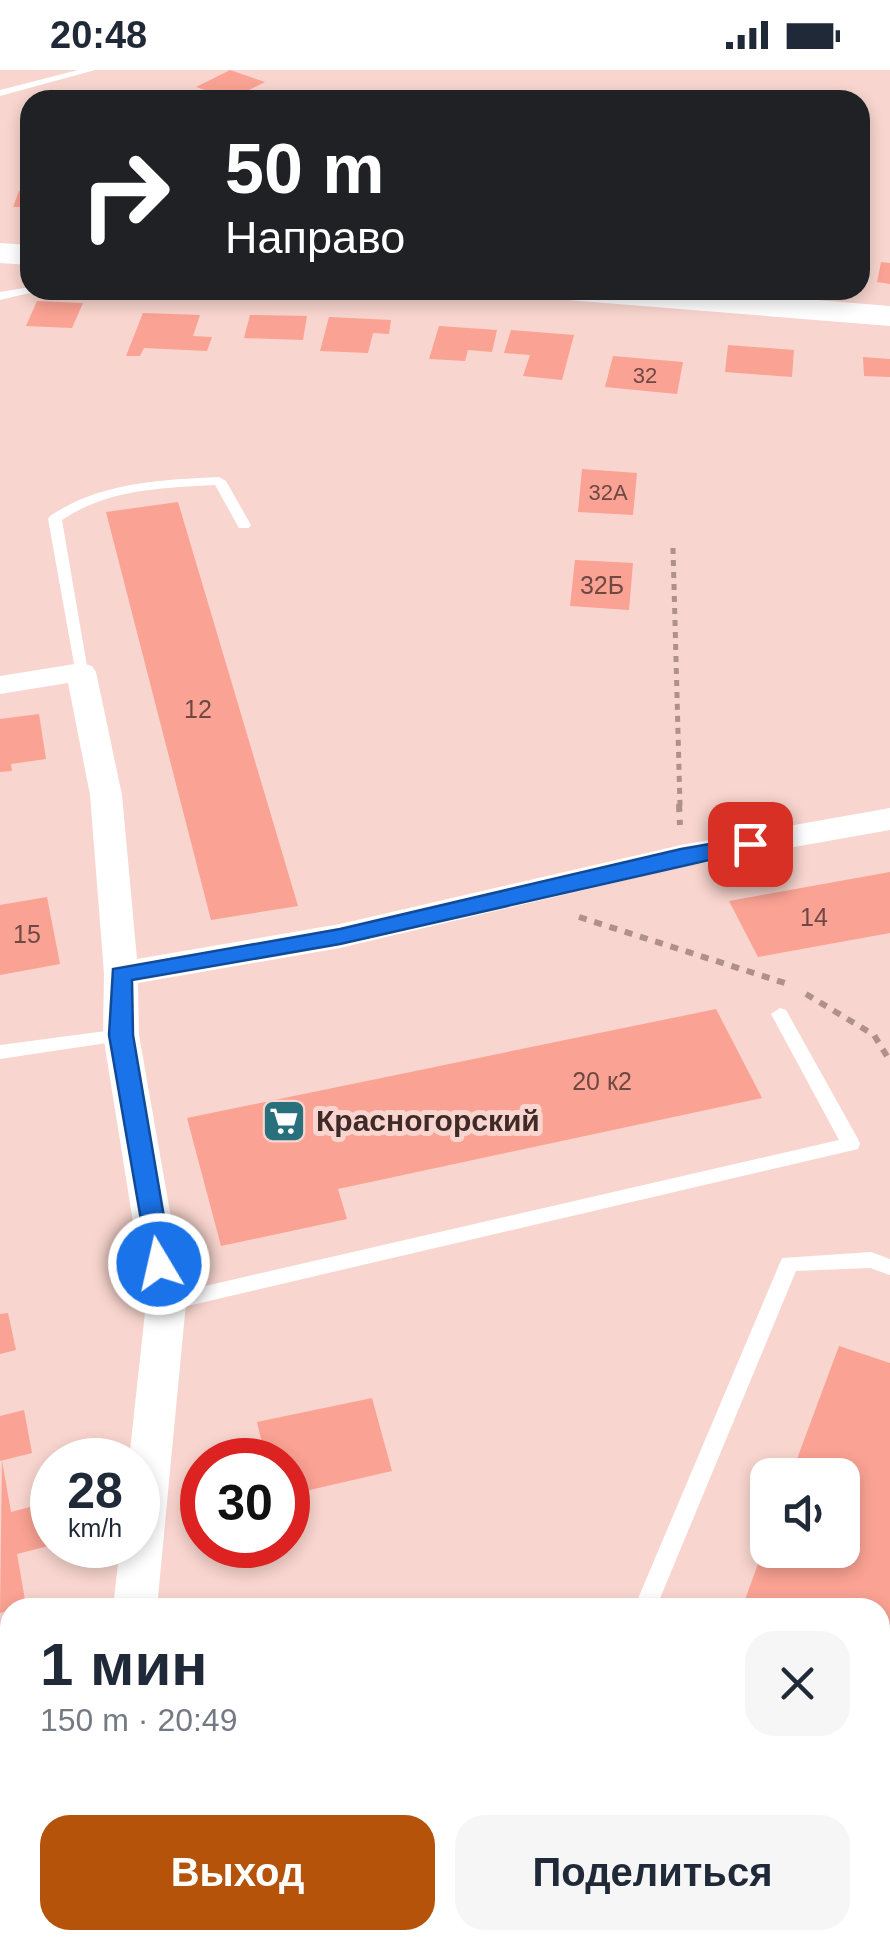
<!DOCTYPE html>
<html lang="ru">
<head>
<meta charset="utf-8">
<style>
	:root { --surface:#fff; --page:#f6f6f7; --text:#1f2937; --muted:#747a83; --accent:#b45309 }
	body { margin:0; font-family:Helvetica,sans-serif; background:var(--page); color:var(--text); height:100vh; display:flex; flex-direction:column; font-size:38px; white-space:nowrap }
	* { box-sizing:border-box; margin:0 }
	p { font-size:32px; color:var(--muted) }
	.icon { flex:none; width:55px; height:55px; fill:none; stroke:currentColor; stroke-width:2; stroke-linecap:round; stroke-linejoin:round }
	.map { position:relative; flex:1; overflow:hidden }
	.sheet { position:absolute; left:0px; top:1528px; width:890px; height:352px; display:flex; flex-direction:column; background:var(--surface); border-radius:30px 30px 0 0; box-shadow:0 5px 15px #0003 }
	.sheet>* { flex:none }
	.guide { position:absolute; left:20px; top:20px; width:850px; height:210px; border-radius:30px; box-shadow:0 5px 15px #0003; background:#202124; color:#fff; overflow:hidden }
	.controls { position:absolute; left:750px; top:1388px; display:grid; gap:20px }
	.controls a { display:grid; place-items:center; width:110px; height:110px; border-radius:20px; background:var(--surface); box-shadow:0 5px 15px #0003; font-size:50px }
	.speed { position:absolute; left:30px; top:1368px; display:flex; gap:20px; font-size:50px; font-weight:700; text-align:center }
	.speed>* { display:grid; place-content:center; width:130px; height:130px; border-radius:50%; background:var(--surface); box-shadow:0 5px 15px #0003; line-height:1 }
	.speed small { font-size:25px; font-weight:400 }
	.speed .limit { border:15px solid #d22; background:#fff; color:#111 }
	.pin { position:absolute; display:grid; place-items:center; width:85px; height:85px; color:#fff; margin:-42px; border-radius:20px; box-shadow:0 5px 15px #0006 }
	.me { position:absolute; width:110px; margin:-55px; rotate:351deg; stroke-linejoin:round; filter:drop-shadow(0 0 8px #0008) }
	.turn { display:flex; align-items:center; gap:35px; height:210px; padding:0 40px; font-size:45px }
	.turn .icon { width:130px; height:130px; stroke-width:2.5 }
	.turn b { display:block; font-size:70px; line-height:85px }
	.round { display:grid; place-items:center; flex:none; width:105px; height:105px; border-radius:30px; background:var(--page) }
	.head { display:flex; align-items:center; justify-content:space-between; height:170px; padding:0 40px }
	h1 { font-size:60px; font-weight:700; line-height:75px }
	.cta { display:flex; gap:20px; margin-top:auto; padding:20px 40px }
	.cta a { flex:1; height:115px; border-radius:30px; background:var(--accent); color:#fff; font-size:40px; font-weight:700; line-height:115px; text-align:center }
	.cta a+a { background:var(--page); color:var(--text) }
	.status { display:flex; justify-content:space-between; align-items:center; height:70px; padding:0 50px; background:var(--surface); direction:ltr }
	.status svg { height:28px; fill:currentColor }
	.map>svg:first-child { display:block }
</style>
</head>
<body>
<div class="status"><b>20:48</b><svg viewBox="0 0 49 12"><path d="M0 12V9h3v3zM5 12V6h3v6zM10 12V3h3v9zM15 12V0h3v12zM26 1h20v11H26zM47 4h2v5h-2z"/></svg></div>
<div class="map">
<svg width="890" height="1879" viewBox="0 0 890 1879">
	<rect width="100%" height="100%" fill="#f8d5ce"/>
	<path fill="#faa293" d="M230,0L265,12L231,29L196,17Z
		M19,121H30V137H13Z
		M881,192L890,193V214L877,212Z
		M37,231L83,233L72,258L26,256Z
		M143,243L200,245L193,266L212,267L207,281L144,278L140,286H126Z
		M250,245L307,246L303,270L244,268Z
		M329,247L391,250L389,264L373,263L368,283L320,281Z
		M439,256L497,260L492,282L468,280L465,291L429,289Z
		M511,260L574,265L562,310L523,306L530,285L504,283Z
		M728,275L794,280L792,307L725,302Z
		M613,286L683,292L677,324L605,317Z
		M863,287L890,289V307L864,306Z
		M582,399L637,403L633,445L578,442Z
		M178,432L298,836L211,850L106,442Z
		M575,490L633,493L629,540L570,536Z
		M39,644L46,689L11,694L12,701L0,702V649Z
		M890,802V863L758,887L729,831Z
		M47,827L60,894L0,905V835Z
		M716,939L762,1028L338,1119L347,1149L221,1176L187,1048Z
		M8,1243L16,1280L0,1284V1244Z
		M839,1276L890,1293V1585L881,1614L880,1538H742L767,1469L768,1480H842V1405H791Z
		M372,1328L392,1401L288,1425V1390H266L257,1352Z
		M24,1340L32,1383L0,1391V1346Z
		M2,1391L11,1442L45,1433L52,1475L17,1484L26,1536L0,1543Z
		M618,1870H800L798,1879H615Z"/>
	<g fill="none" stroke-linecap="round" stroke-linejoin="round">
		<path stroke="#af918b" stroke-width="5" stroke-dasharray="6 6" stroke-linecap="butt" d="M673,478L680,736"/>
		<path stroke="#af918b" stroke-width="6" stroke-dasharray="8 8" stroke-linecap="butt" d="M679,734L680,755
			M579,847L791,915
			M806,924L874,965L890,991"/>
		<path fill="#fff" fill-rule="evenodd" d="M78,0H95L0,26V20Z
			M30,217V220H42L0,230V222Z
			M219,407L226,411L251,455L249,458H239L215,415C161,418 108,419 62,450L88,602L81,607L76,605L48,449L50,446C101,412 159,410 219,407Z
			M780,938L786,940L858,1069L860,1074L858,1079L166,1241L159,1239L156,1233L159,1227L166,1225L839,1070L771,944Z
			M121,959L130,965L127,970L0,989V975Z
			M871,1182L890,1189V1205L870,1198L796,1201L656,1538H634L782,1188Z
			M890,1866V1879H878L881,1869Z
			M492,1870H517L514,1879H489Z"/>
		<path fill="#fff" fill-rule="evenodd" d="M81,593L92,596L96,602L122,725L137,889L340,854L681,775L890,738V760L681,797L340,878L138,913L139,965L186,1233L157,1538H113L120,1475H138V1390H129L146,1233L103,965L104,904L90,725L68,613L0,624V606Z
			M10,1757V1814L0,1818V1761Z
			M68,1870H128L132,1879H72Z"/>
		<path fill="#fff" fill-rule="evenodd" d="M0,173L30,175V195L0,193Z
			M551,220H696L890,236V256L568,230L556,227Z"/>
	</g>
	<path fill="#1a73e8" stroke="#114b97" stroke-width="2.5" d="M750,767L761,774L758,779L340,874L132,910L133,965L172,1194L168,1202H150L109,965L113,899L340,859L681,779Z"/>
	<defs>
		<g id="supermarket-square" transform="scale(2.25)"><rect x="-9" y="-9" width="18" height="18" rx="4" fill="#28707c" stroke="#f8d5ce"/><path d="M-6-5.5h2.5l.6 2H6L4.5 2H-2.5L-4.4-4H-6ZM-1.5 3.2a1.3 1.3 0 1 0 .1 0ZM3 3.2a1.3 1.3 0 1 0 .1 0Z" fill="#fff"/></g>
	</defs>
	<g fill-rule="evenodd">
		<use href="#supermarket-square" x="284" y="1051"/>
	</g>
	<g text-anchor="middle" stroke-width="10" stroke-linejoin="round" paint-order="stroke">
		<g font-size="22" fill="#6e4842">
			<text x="645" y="313">32</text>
			<text x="608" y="430">32А</text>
		</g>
		<g font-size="25" fill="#6e4842">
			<text x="602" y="524">32Б</text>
			<text x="198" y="648">12</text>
			<text x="814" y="856">14</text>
			<text x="27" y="873">15</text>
			<text x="602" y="1020">20 к2</text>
		</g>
		<g font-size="30" font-weight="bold" fill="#402a27" stroke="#f8d5ce" text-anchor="start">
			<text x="316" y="1061">Красногорский</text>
		</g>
	</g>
</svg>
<div class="controls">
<a><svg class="icon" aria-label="sound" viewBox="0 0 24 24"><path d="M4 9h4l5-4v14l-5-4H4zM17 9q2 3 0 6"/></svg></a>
</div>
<div class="speed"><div>28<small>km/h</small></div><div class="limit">30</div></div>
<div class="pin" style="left:750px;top:774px;background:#d93025"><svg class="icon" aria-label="arrive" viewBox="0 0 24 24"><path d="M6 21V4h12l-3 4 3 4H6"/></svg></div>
<svg class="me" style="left:159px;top:1194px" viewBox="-20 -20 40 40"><circle r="17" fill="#1a73e8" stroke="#fff" stroke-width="3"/><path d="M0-11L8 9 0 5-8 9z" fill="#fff"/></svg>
<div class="guide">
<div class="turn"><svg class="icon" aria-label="right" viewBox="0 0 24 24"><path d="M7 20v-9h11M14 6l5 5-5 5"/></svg><div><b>50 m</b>Направо</div></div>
</div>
<section class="sheet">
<div class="head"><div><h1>1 мин</h1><p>150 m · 20:49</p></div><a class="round"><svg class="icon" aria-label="close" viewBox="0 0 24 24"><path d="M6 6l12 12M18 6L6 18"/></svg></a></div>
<div class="cta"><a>Выход</a><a>Поделиться</a></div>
</section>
</div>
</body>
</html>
